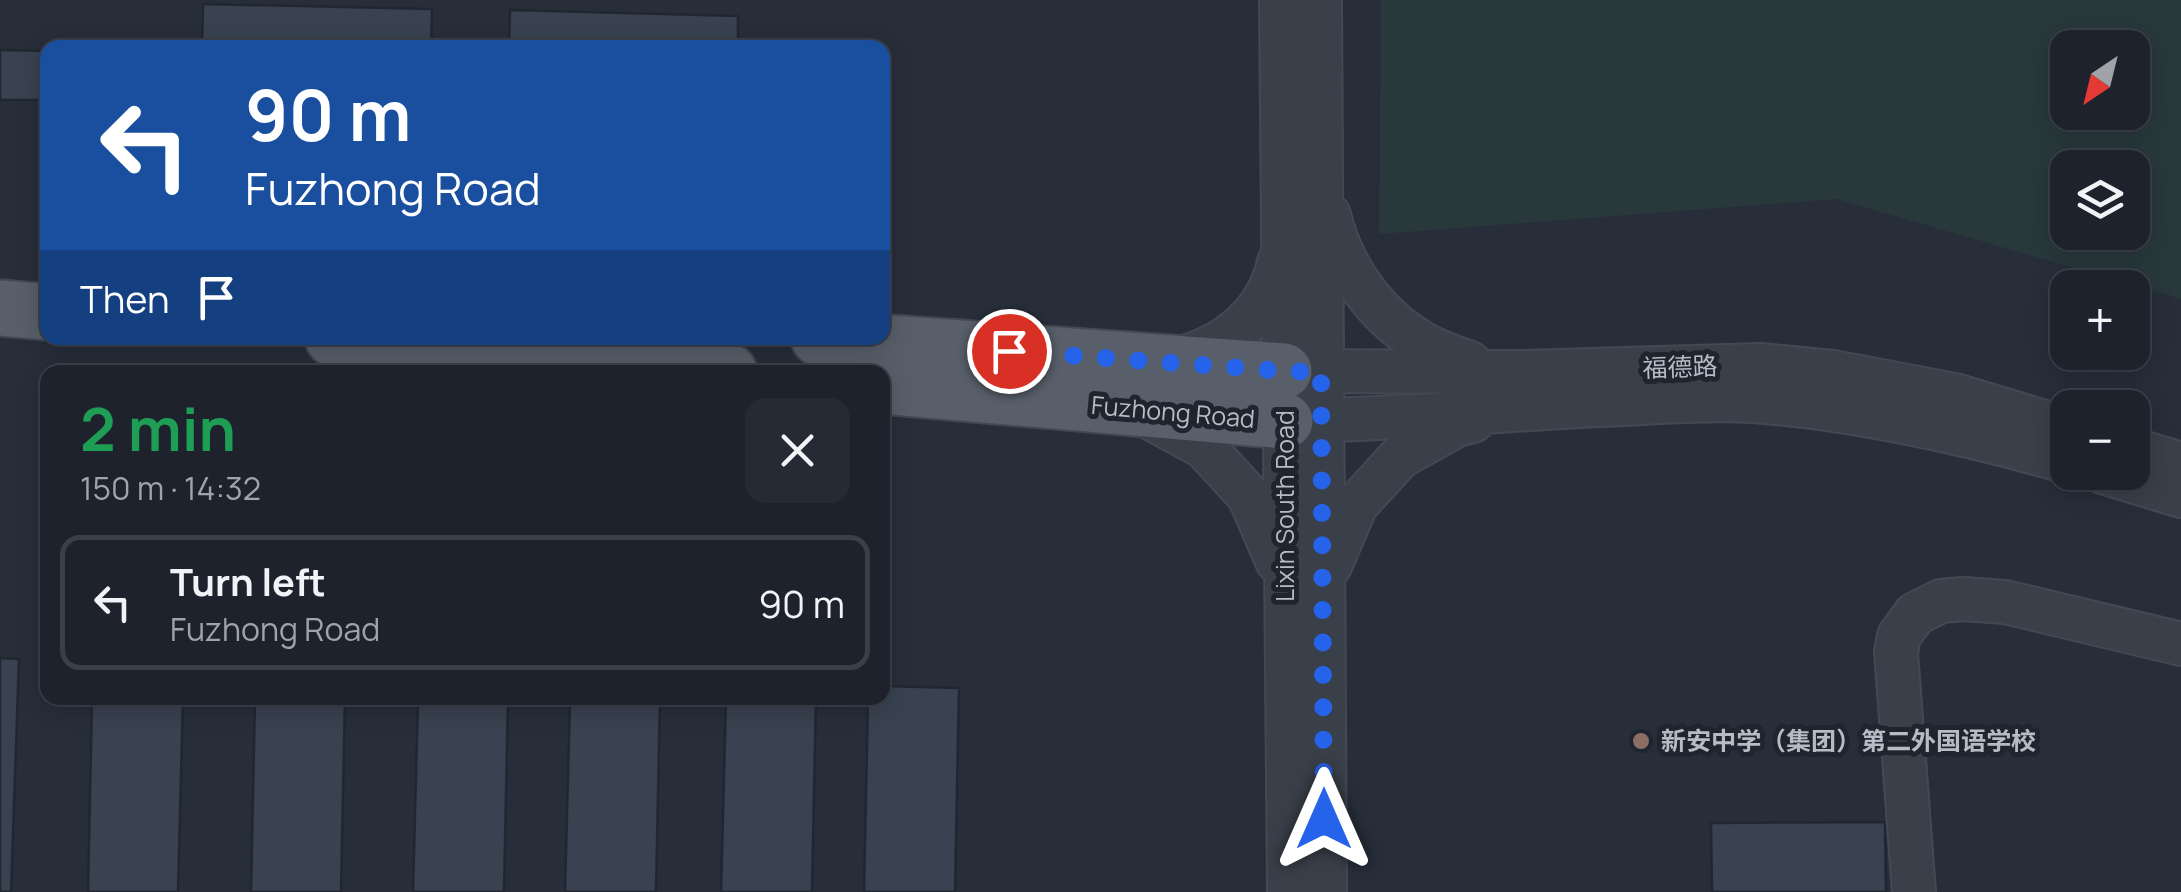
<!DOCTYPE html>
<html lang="en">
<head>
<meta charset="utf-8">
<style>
	:root { --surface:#1d222c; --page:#252a34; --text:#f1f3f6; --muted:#a0a4a9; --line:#3b3f48 }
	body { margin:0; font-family:Manrope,"Noto Sans SC",sans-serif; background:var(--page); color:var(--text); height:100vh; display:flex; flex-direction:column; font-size:38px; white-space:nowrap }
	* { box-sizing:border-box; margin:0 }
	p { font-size:32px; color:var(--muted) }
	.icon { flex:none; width:55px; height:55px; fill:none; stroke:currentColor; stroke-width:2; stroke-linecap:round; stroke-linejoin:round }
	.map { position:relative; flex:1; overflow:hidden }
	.side { position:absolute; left:40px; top:365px; width:850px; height:340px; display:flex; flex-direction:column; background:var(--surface); border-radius:20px; box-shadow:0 5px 25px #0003,0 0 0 2px var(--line) }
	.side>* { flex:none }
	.top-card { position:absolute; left:40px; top:40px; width:850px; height:305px; border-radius:20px; box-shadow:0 5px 25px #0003,0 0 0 2px var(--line); background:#1a4fa0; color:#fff; overflow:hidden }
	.needle { width:65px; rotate:215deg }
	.controls { position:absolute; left:2050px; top:30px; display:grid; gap:20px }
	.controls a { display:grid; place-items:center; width:100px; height:100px; border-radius:20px; background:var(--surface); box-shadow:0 5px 25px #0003,0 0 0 2px var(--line); font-size:50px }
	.pin { position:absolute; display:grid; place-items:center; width:85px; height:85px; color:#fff; margin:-42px; border:5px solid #fff; border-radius:50%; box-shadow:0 2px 10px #0007 }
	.me { position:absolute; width:110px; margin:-55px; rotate:0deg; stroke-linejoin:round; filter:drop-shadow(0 0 8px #0008) }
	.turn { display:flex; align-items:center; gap:35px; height:210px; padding:0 40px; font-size:45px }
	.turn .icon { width:130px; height:130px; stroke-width:2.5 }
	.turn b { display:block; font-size:70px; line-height:85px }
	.then { display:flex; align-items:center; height:95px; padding:0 40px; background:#0003; gap:20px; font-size:38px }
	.round { display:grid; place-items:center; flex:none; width:105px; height:105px; border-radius:20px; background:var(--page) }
	.head { display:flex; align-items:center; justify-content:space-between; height:170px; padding:0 40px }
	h1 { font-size:60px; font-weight:700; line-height:75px; color:#1e9e55 }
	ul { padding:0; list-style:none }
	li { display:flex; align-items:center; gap:30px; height:135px; margin:0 20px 15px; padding:0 20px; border:5px solid var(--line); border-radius:20px }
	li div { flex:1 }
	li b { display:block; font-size:38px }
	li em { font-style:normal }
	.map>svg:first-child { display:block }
</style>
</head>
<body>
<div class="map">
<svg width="2181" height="892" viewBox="0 0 2181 892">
	<rect width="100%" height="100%" fill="#272e3a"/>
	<path fill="#28383b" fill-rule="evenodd" d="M1381,0H2181V299L1836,199L1379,234ZM2068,48H2132V112H2068ZM2068,168H2132V232H2068Z"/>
	<path fill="#394250" stroke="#212731" stroke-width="2.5" d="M203,4L432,9L431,48H202Z
		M510,10L738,16V48H509Z
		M0,50L48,51V100H0Z
		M0,658L19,659L11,892H0Z
		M882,686L959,688L955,892H864L868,698H882Z
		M92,698H183L178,892H88Z
		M255,698H345L341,892H251Z
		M418,698H508L504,892H413Z
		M570,698H660L656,892H565Z
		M726,698H816L812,892H721Z
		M1885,822L1886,892H1712L1711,823Z"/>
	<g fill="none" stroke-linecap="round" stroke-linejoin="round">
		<g stroke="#434953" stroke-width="46">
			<path id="minor" d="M1281,0L1289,892
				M1320,0L1325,892
				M1329,215C1341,266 1374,314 1419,341C1433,351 1453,356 1470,363
				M1173,360C1225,348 1267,316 1279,262
				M1296,371L1524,372L1760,365L1833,372L1955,395L2068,429
				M1140,415L1147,416L1204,447L1249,496L1277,561
				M1295,421C1397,419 1499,410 1600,405C1651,403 1703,398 1753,401C1859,409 1966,433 2068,462
				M2132,449L2181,464
				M2102,472L2181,496
				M1330,566L1356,505L1400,457L1457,425L1473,421
				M1914,892L1896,652L1899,636L1915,614L1941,601L1963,599L2005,602L2181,644"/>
		</g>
		<g stroke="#434953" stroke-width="59">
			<path id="major" d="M0,308L48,312
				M333,338L729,372
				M819,338L1284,371
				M882,386L1285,421"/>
		</g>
		<use href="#minor" stroke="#3a404a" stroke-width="42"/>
		<use href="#major" stroke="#585f6a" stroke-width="55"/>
	</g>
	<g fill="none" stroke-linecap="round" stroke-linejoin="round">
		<path stroke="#2563eb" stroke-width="18" stroke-dasharray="0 32.4" d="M1009,351L1284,371L1321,372L1324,819"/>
	</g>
	<circle fill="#8d6e63" stroke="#1f252f" stroke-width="4" cx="1641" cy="741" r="10"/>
	<g text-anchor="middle" stroke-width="10" stroke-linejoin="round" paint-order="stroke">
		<g font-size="25" fill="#b6bbc6" stroke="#1f252f">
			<text transform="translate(1680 367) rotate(-2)" y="9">福德路</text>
			<text transform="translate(1173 412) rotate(5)" y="9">Fuzhong Road</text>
			<text transform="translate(1285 506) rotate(-90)" y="9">Lixin South Road</text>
		</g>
		<g font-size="25" font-weight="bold" fill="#b6bbc6" stroke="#1f252f" text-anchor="start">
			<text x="1661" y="750">新安中学（集团）第二外国语学校</text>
		</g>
	</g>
</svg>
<div class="controls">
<a><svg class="needle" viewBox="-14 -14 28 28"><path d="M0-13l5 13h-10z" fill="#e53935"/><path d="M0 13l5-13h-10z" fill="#a0a4a9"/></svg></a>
<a><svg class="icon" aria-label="layers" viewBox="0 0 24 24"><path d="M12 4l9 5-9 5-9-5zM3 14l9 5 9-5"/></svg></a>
<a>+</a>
<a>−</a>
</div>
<div class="pin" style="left:1009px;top:351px;background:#d93025"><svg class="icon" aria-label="arrive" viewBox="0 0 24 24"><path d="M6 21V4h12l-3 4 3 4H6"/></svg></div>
<svg class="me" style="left:1324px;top:819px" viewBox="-20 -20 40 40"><path d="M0-17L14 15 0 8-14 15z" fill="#2563eb" stroke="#fff" stroke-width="4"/></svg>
<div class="top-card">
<div class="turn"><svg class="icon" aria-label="left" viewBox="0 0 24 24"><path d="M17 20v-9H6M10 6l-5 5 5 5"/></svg><div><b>90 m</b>Fuzhong Road</div></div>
<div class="then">Then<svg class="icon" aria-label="arrive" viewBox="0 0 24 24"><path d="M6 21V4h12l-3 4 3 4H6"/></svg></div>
</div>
<section class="side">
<div class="head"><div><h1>2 min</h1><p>150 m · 14:32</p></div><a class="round"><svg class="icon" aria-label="close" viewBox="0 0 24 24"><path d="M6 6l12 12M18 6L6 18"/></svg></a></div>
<ul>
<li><svg class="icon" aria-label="left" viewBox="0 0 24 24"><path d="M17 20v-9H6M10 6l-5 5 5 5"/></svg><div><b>Turn left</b><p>Fuzhong Road</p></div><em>90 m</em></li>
</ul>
</section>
</div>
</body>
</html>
